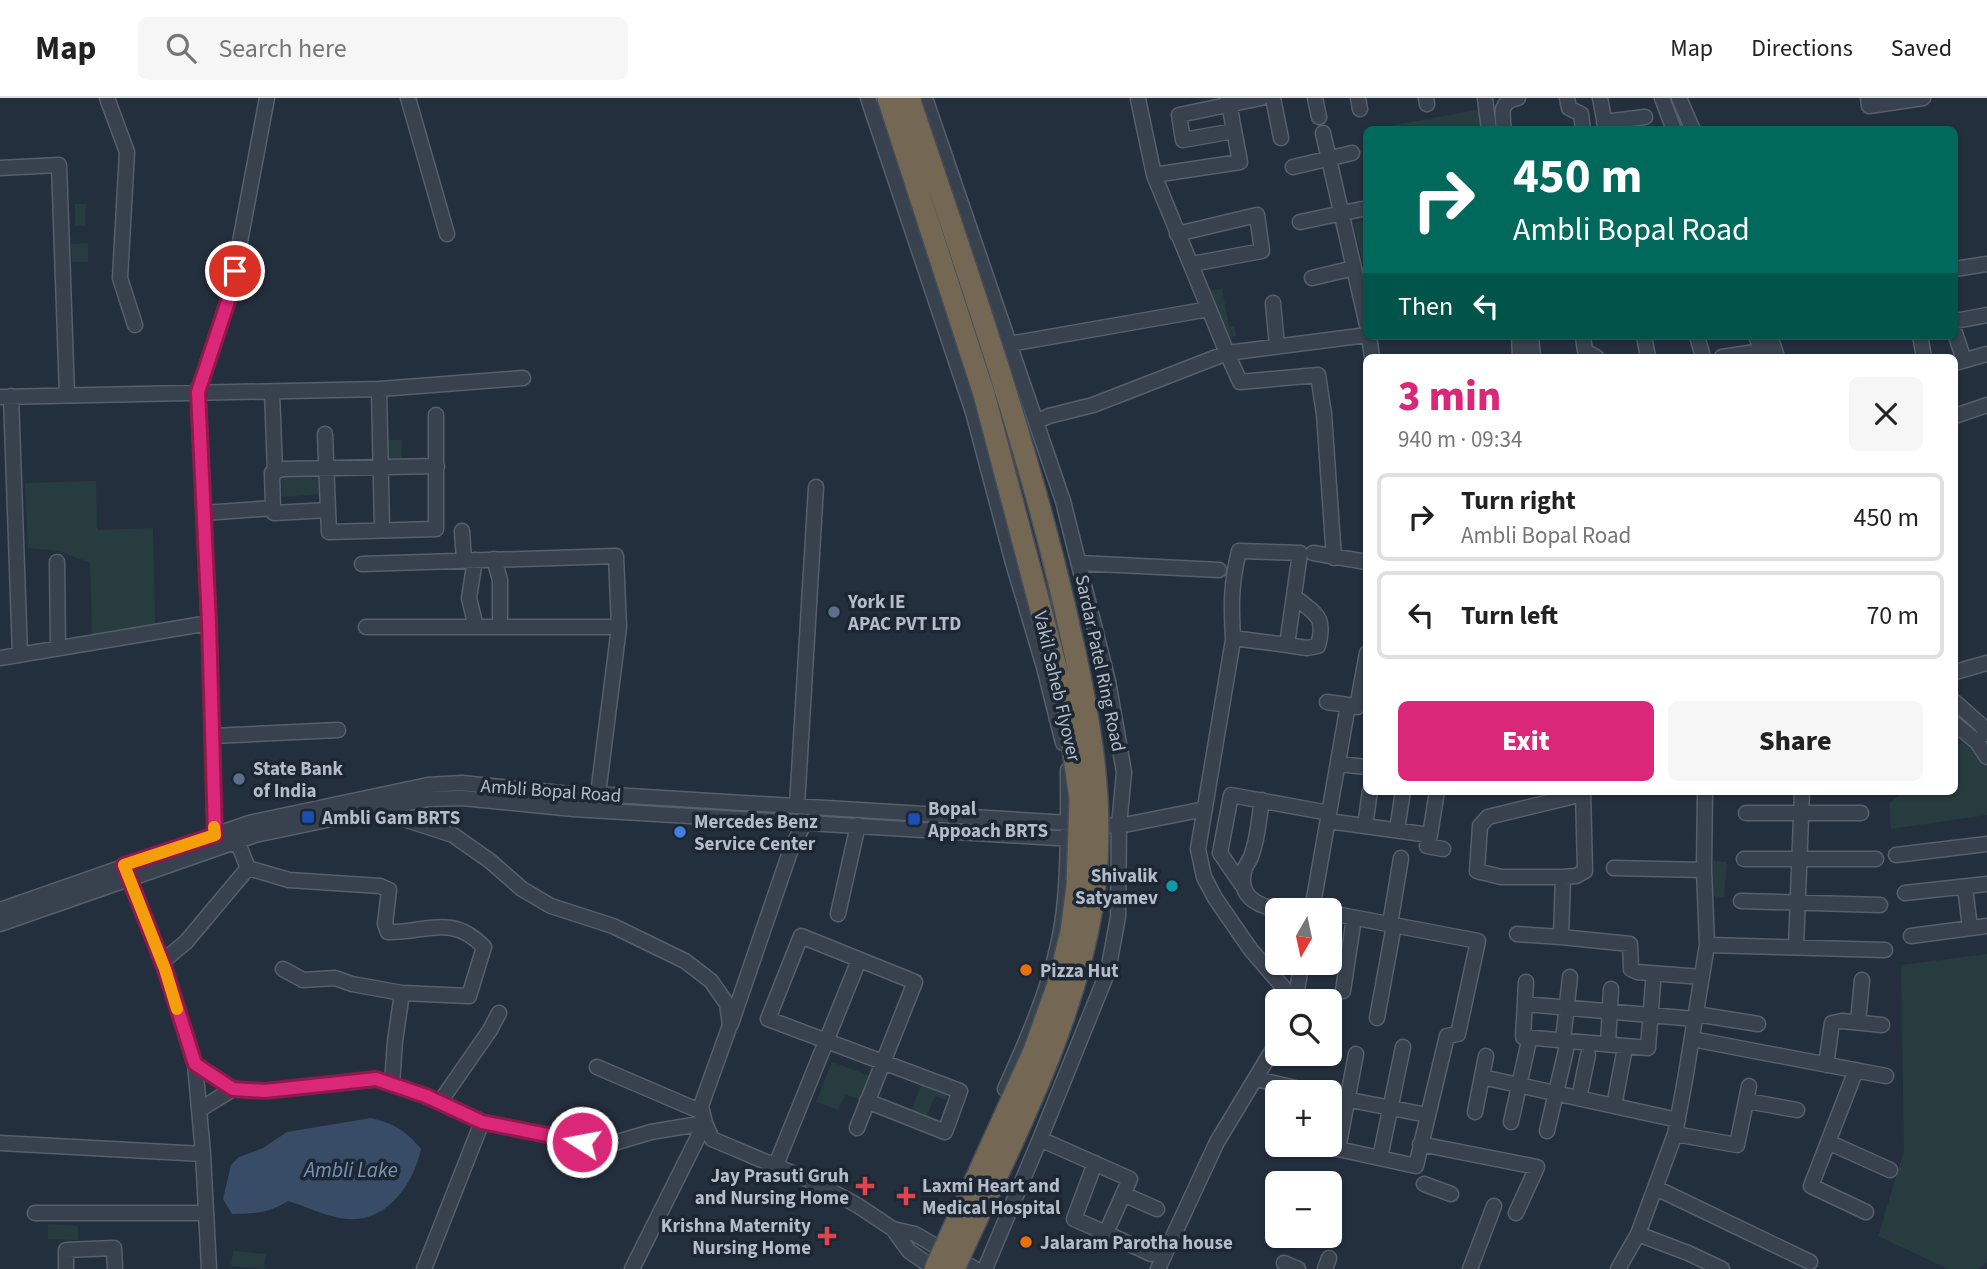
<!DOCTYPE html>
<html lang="en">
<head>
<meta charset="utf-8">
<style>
	:root { --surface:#fff; --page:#f6f6f6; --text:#222; --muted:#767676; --line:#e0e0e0; --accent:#db2777 }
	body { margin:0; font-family:"Source Sans 3",sans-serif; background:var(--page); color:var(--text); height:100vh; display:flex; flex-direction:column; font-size:26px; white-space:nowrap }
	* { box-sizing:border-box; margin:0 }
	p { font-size:23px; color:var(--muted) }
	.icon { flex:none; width:38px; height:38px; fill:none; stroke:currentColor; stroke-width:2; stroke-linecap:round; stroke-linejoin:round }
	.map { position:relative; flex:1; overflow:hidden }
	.sheet { position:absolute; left:1363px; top:256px; width:595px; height:441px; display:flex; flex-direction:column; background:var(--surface); border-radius:10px; box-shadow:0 2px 5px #0004 }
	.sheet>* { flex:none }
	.hud { position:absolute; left:1363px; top:28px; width:595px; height:214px; border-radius:10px; box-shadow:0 2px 5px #0004; background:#00695c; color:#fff; overflow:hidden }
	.needle { width:46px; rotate:189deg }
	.fabs { position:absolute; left:1265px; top:800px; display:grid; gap:14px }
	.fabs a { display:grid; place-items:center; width:77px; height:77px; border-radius:10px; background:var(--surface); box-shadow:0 2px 5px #0004; font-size:35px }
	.pin { position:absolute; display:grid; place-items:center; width:60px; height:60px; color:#fff; margin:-30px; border:4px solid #fff; border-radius:50%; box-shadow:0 2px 7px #0007 }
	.me { position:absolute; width:77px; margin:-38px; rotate:281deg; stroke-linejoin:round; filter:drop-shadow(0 0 5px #0008) }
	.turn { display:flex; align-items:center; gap:24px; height:147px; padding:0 35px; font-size:32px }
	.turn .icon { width:91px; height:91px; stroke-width:2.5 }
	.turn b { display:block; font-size:49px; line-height:60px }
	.then { display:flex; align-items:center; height:66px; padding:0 35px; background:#0003; gap:14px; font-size:26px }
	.round { display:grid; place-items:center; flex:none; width:74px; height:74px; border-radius:10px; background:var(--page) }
	.head { display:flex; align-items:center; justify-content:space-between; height:119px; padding:0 35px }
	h1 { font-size:42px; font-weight:800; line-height:52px; color:var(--accent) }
	.primary-button { display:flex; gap:14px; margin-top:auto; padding:14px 35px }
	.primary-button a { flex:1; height:80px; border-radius:10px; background:var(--accent); color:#fff; font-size:28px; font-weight:800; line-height:80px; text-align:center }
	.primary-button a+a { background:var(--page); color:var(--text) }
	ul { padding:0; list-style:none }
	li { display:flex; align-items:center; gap:21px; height:88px; margin:0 14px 10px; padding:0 21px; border:4px solid var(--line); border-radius:10px }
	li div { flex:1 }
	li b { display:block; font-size:26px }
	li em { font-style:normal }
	header { display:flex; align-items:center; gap:42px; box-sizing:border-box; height:98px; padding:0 35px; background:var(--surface); border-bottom:2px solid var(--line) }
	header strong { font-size:33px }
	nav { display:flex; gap:38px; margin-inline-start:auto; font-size:24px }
	.search { width:490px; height:63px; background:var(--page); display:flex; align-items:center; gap:18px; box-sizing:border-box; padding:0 24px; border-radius:10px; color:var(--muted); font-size:26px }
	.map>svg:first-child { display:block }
</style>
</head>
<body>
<header>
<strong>Map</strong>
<div class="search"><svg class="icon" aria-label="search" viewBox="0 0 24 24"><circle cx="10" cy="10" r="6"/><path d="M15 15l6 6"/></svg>Search here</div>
<nav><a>Map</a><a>Directions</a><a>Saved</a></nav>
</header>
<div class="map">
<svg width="1987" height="1171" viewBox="0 0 1987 1171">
	<rect width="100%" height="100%" fill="#242f3e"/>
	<path fill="#263c3f" d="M1482,11L1484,31H1373Z
		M75,106H86L85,128H75Z
		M1367,122V176H1365L1354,125Z
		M88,145V164H72L71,146Z
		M1222,191L1229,228H1234L1236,238L1226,239L1209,193Z
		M387,342H402L401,362H387Z
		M319,377L320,396L282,399L281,379Z
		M96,383L97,432L153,430L155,529L92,538L90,465L59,453L28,450L25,385Z
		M1966,640L1987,666V717L1891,731L1889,705L1904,693H1955V650Z
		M1713,763L1727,764L1724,799L1711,798Z
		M1987,856V1164L1978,1171H1948L1878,1138L1904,1053L1901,867Z
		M832,964L870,978L861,1001L845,997L838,1012L816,1004Z
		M922,985L948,996L946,1002L935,998L926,1019L911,1013Z
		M48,1126L78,1128V1142L48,1141Z
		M233,1153L266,1156L264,1171L231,1168Z"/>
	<path fill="#394c67" d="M371,1020C395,1026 405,1032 421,1051C413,1089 383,1129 340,1120C322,1117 305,1108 288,1103C268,1115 255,1116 232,1116L223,1101L231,1067L239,1059L263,1050L287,1034Z"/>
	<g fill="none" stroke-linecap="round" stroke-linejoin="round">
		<g stroke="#565f6c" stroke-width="17">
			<path id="minor" d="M107,0L127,54L120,180L135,227
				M408,0L447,136
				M868,0L973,314L1013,465L1044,569L1063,645
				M925,0L1063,403L1108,583L1124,674L1119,728L1118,819L1108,873L1040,1041L985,1171
				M1273,0L1281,40
				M1315,0L1319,19
				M1358,0L1360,11
				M1426,0L1427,6
				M1485,0L1489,32
				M1567,0L1569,10L1581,16L1583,32
				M1600,0L1606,32
				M1662,0L1674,32
				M1679,0L1693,32
				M1868,0L1869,8L1923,0
				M1138,1L1154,77L1209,211
				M1604,24L1645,19
				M1504,32C1502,15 1499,4 1518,0
				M1234,33L1183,42L1179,17L1261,0
				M1323,35L1367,227
				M1293,69L1352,55
				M0,70L59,67L67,297
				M1154,77L1240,64L1228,0
				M1300,124L1362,111
				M1177,136L1257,117L1262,153L1192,166
				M1955,171L1987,166
				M1312,180L1354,170
				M1273,205L1277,248
				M1955,223L1987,217
				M1955,235L1964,262
				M1369,238L1372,259
				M1519,238L1520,259
				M1531,238L1533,259
				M1583,238L1585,253L1596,259
				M1644,238L1648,259
				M1697,238L1703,259
				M1756,238L1764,259
				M1770,238L1777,259
				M1920,238L1924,259
				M1009,246L1209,211L1227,255L1367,237
				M1722,259L1762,253
				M1955,265L1987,256
				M379,291L382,432
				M272,294L275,373
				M11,298L20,557
				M0,299L380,291L523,280
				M1955,318L1987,307
				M1036,324L1049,318L1093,307L1227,255L1240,284L1318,277L1324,316L1334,460
				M273,410L274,415L328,412L325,336
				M328,412L329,434L436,431V317
				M204,415L273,410L272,375L282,371L437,368
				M462,433L464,462
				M1313,455L1367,464
				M494,461L500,482V529
				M475,462L469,500L476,529
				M57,464L58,550
				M1079,465L1219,472
				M362,466L616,458L619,529L598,696
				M366,529H619
				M1233,540L1287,547L1300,455L1239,453C1231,486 1231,506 1233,540V542L1198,751L1204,779L1215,800L1251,852L1295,903
				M1287,547L1307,550L1318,548C1326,517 1316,517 1294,498
				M0,560L209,525
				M1955,574L1987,565
				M1327,604L1355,608
				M1955,604L1981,627L1987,636
				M1357,609L1367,555
				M1955,626L1977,644L1987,659
				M212,638L338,632
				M1338,666L1367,669
				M1583,693L1585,773L1576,778L1563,779L1561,839L1630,846L1631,871L1637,874L1702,879
				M1262,702C1259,720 1258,739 1252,756C1251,761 1247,765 1245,770C1236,798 1257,808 1280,812
				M797,708L816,389
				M376,712L453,737L490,763L522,791L551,808L613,828L685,863L711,883L727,906L730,927L701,1008L705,1025L712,1041L816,1085L857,1107L893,1131L909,1153L935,1171
				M1746,715H1861
				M1328,723L1430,737L1427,748L1443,751
				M1365,728L1370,693
				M1397,732L1403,693
				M215,737L209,525L198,294L230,197L267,0
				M1430,737L1437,693
				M237,743L248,770L289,782L380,788L389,792L385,826L388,834C426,835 451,815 484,849L469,898L402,895L352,886L335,880L303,882L283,871
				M1896,757L1987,746
				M1744,761H1876
				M1614,770L1704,772
				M126,772L165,871L195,966L203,1056L209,1171
				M1563,779H1501L1477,773L1480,728L1488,719L1583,696
				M1242,787L1220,755L1231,697L1329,715
				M1965,789L1970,830
				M1905,795L1987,786
				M1741,803L1880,807
				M0,812L249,725L428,687L462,685L581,697L598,696L1119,728L1205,711
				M1312,812L1348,607
				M1330,815L1478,843L1458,936L1447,938L1416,1068L1338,1051L1356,956
				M838,816L858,727
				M0,826L255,737L428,701L462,700L573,711L1074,741
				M1390,826L1401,760
				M1517,836L1561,839
				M1911,838L1987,828
				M1707,847L1885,852
				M1796,849L1802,693
				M162,864L186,844L248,770
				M1526,884L1523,939L1648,950L1653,885
				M1343,893L1354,820
				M1295,903L1302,864
				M1525,906L1695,921
				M1696,916L1758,926
				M1377,920L1394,827
				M1858,924L1862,882
				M731,926L791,751L805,724
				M1692,941L1886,978
				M1563,942L1570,879
				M1608,946L1611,891
				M195,966L233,991L199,1012
				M1826,967L1832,925L1842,923L1882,927
				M597,969L702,1014
				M1856,972L1811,1088L1866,1114
				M1482,979L1678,1022
				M1256,981L1313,994
				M392,986L395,943L402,895
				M233,991L265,993L376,981L426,998L482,1024L604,1048L651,1034L705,1025
				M1005,991C1032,932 1060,867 1065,801C1069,759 1068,715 1068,672
				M1330,998L1427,1017
				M1579,1000L1588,957
				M1747,1003L1797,1012
				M440,1004L490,932L499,915
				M1614,1008L1624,955
				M1475,1014L1486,958
				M1511,1024L1528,947
				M857,1030L915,884L801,838L768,921L960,993L945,1034L867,1003
				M1547,1033L1566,952
				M1675,1036L1737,1047L1749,988
				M1040,1041L1130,1081L1106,1135L1151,1156
				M1828,1044L1890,1072
				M0,1045L203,1056
				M1420,1046L1537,1069L1516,1115
				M1380,1060L1403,949
				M1095,1065L1074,1121L1106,1135
				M776,1067L859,862
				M1424,1086L1451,1096
				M1656,1090L1810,1164
				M1123,1096L1157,1111
				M35,1115H206
				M893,1131L915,1136L975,1171
				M1638,1136L1688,1155L1722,1171
				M1284,1165L1298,1171
				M66,1171V1152L114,1150L115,1171
				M424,1171L482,1024
				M632,1171L705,1025
				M1158,1171L1217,1044L1278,943
				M1325,1171L1329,1160
				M1470,1171L1494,1108
				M1618,1171L1638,1136L1675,1036L1685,982L1707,847L1704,772L1705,693"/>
		</g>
		<use href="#minor" stroke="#38414e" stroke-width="14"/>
		<g stroke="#434c59" stroke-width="24" stroke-linecap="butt">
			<path id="highway-bridge" d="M888,0L984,296L1067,611L1080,700L1077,788L1071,834L1058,886L1034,953L935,1171
				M909,0C965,167 1024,334 1064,506C1087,607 1109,705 1092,810C1071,937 1006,1054 954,1171"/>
		</g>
		<use href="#highway-bridge" stroke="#746855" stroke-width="21"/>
	</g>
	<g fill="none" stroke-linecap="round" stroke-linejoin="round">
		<g stroke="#8e194d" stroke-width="18">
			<path id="route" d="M235,173L230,197L198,294L209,525L215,737L124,767L165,871L195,966L233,991L265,993L376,981L426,998L482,1024L582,1044"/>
		</g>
		<use href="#route" stroke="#db2777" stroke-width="12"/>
		<path stroke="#f59e0b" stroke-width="12" d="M177,911L165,871L124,767L215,737L214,729"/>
	</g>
	<g fill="#5c6f8a" stroke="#1d2633" stroke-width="2.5">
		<circle cx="834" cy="514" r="7"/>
		<circle cx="239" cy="681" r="7"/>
	</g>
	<g fill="#1a4fb4" stroke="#1d2633" stroke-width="2.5">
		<rect x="301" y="712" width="14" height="14" rx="3.5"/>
		<rect x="907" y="714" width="14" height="14" rx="3.5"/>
	</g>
	<circle fill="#3f7fe0" stroke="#1d2633" stroke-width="2.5" cx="680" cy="734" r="7"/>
	<circle fill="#0f9aa8" stroke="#1d2633" stroke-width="2.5" cx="1172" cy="788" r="7"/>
	<g fill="#e8710a" stroke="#1d2633" stroke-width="2.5">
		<circle cx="1026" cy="872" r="7"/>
		<circle cx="1026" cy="1144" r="7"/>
	</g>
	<g fill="#e0444e" stroke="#1d2633" stroke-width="2.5">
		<path d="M861.5 1077.5h7v7h7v7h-7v7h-7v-7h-7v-7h7z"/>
		<path d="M902.5 1087.5h7v7h7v7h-7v7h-7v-7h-7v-7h7z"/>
		<path d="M823.5 1127.5h7v7h7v7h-7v7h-7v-7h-7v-7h7z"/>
	</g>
	<g text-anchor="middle" stroke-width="7" stroke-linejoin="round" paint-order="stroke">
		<g font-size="19" font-weight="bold" fill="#b4bcc9" stroke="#1d2633" text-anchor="start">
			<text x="848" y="510">York IE<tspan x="848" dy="22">APAC PVT LTD</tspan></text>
			<text x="253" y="677">State Bank<tspan x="253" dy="22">of India</tspan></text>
			<text x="928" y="717">Bopal<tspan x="928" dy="22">Appoach BRTS</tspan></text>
			<text x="322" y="726">Ambli Gam BRTS</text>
			<text x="694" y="730">Mercedes Benz<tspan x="694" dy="22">Service Center</tspan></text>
			<text x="1158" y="784" text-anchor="end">Shivalik<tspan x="1158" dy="22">Satyamev</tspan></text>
			<text x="1040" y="879">Pizza Hut</text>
			<text x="849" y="1084" text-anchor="end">Jay Prasuti Gruh<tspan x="849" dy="22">and Nursing Home</tspan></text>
			<text x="922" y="1094">Laxmi Heart and<tspan x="922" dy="22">Medical Hospital</tspan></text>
			<text x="811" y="1134" text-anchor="end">Krishna Maternity<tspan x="811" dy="22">Nursing Home</tspan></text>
			<text x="1040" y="1151">Jalaram Parotha house</text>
		</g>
		<g font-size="19" fill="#b4bcc9" stroke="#1d2633">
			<text transform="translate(1101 565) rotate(78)" y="7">Sardar Patel Ring Road</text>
			<text transform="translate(1058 588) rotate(77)" y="7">Vakil Saheb Flyover</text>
			<text transform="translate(551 692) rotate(4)" y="7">Ambli Bopal Road</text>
		</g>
		<g font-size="21" font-style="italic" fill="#7c92b1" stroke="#1d2633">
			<text x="351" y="1079">Ambli Lake</text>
		</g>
	</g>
</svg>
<div class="fabs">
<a><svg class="needle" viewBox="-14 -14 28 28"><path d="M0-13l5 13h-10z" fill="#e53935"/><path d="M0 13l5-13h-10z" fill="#767676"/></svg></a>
<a><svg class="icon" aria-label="search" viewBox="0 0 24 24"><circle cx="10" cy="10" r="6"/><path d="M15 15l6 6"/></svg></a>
<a>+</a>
<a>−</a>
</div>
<div class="pin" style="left:235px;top:173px;background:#d93025"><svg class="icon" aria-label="arrive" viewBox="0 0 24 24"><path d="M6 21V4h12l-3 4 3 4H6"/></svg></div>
<svg class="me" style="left:582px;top:1044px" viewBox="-20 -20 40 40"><circle r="17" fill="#db2777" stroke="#fff" stroke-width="3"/><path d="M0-11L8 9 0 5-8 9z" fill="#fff"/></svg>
<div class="hud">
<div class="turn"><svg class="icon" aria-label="right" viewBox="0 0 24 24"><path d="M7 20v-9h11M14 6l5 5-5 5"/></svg><div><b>450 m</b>Ambli Bopal Road</div></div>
<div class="then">Then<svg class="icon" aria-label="left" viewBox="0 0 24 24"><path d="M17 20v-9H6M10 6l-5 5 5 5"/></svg></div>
</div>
<section class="sheet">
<div class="head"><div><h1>3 min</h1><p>940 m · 09:34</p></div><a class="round"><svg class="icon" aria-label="close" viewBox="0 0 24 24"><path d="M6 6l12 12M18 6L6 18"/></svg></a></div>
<ul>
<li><svg class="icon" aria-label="right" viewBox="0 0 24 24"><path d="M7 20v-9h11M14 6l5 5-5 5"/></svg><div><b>Turn right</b><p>Ambli Bopal Road</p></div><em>450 m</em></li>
<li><svg class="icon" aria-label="left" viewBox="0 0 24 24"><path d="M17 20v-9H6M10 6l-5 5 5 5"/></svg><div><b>Turn left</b></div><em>70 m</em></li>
</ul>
<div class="primary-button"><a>Exit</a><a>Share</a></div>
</section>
</div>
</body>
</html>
